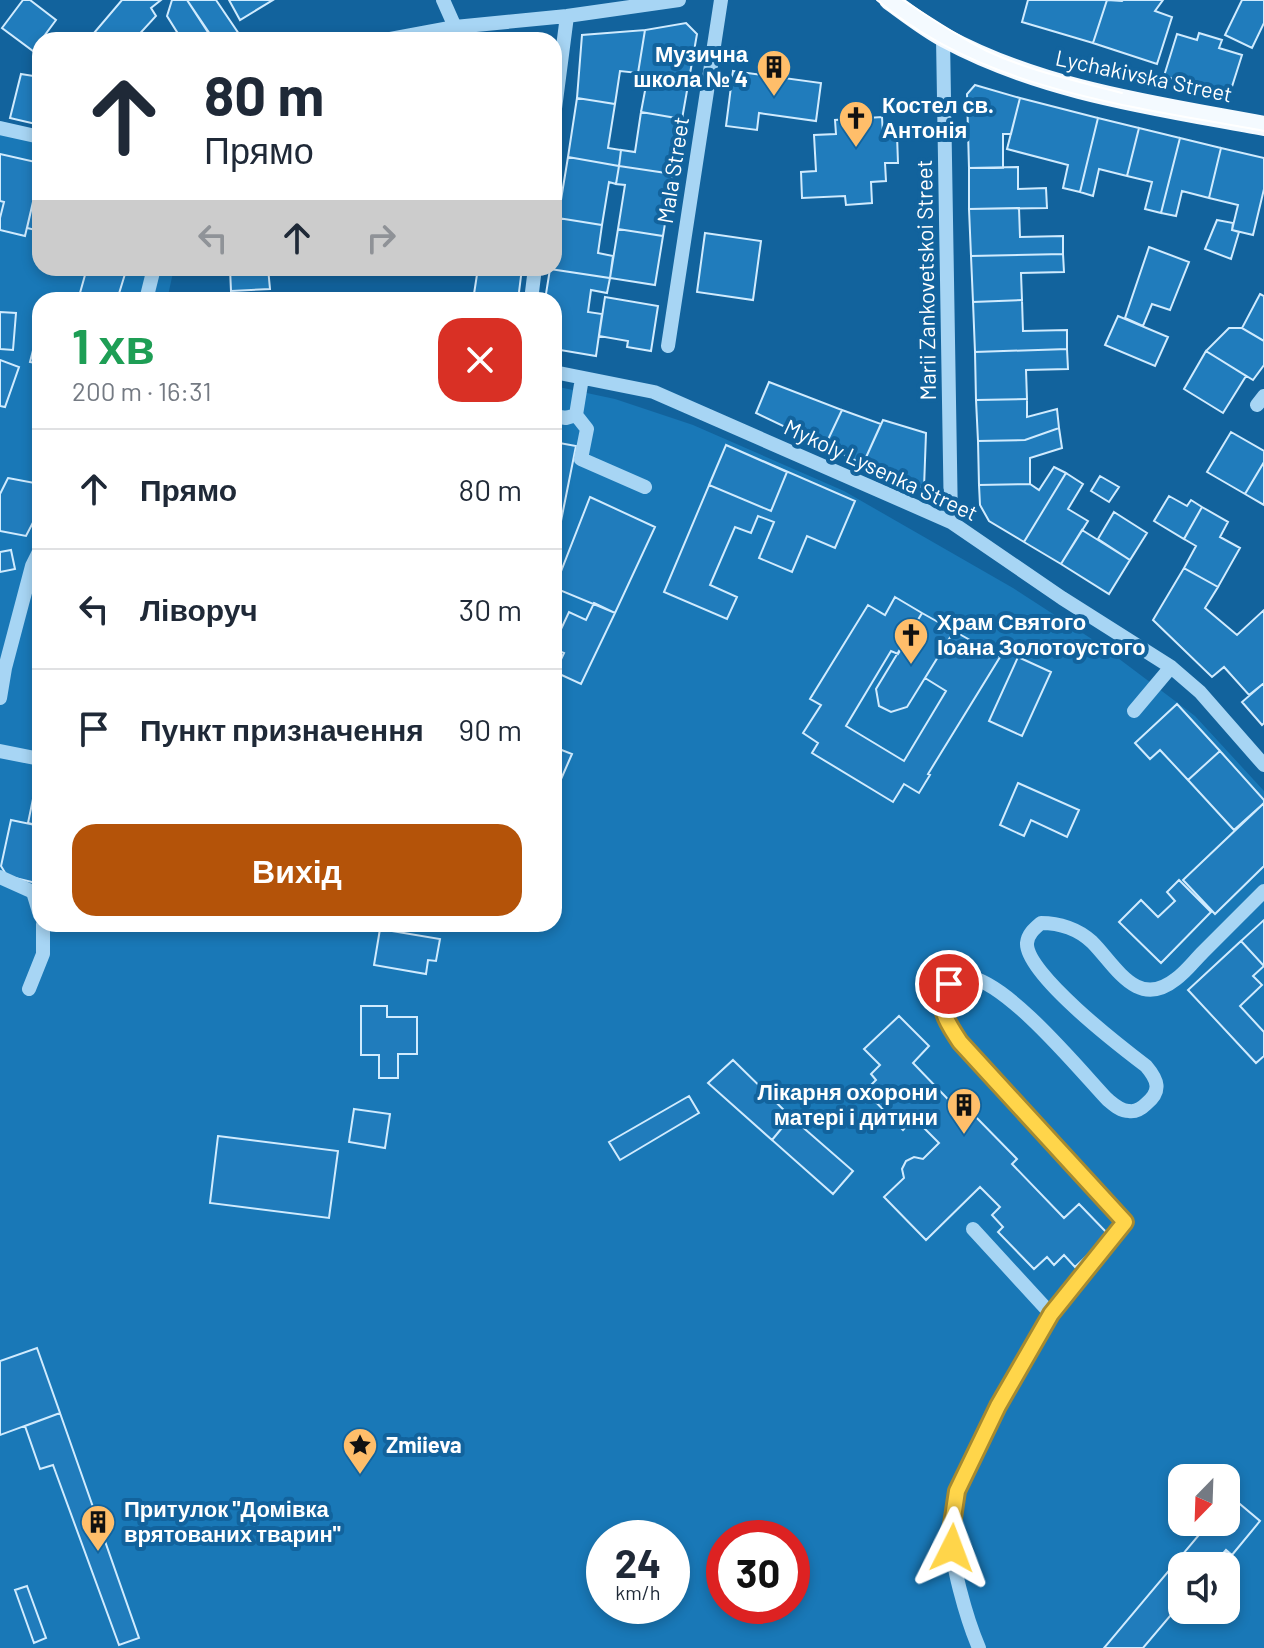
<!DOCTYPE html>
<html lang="uk">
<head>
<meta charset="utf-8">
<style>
	:root { --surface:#fff; --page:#f2f2f3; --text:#1f2937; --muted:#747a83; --line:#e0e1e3; --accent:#b45309 }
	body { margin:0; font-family:Barlow,sans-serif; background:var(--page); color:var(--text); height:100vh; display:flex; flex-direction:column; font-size:30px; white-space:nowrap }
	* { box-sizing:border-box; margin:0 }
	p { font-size:26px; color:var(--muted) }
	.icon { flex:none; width:44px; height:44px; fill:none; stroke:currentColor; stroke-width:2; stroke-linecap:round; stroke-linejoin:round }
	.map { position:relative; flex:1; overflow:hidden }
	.panel { position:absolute; left:32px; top:292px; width:530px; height:640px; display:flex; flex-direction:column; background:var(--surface); border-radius:24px; box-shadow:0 4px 12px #0003 }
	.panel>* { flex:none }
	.top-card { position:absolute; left:32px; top:32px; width:530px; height:244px; border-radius:24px; box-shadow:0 4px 12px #0003; background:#fff; color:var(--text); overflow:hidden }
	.needle { width:52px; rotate:203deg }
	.tools { position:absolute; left:1168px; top:1464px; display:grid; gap:16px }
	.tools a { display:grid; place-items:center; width:72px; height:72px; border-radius:16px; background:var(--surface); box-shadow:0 4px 12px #0003; font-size:40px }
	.speed { position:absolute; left:586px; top:1520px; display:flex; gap:16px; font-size:40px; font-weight:700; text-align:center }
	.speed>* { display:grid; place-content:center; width:104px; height:104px; border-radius:50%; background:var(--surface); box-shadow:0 4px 12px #0003; line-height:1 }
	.speed small { font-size:20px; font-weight:400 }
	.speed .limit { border:12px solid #d22; background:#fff; color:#111 }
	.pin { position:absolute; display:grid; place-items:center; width:68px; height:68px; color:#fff; margin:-34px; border:4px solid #fff; border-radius:50%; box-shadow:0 2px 8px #0007 }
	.me { position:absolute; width:88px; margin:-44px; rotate:3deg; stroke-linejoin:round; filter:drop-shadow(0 0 6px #0008) }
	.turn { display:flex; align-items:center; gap:28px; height:168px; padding:0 40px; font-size:36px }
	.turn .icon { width:104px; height:104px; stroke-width:2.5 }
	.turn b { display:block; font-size:56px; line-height:68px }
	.lanes { display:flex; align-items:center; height:76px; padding:0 40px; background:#0003; justify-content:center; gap:40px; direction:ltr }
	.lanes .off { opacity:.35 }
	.round { display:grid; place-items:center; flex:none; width:84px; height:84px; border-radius:24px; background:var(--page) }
	.summary { display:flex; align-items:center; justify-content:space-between; height:136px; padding:0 40px }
	h1 { font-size:48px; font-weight:700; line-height:60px; color:#1e9e55 }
	.cta { display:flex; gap:16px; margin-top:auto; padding:16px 40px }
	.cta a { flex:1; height:92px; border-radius:24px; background:var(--accent); color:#fff; font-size:32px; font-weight:700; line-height:92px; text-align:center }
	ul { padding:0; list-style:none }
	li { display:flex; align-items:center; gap:24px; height:120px; padding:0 40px; border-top:2px solid var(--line) }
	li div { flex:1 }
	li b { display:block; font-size:30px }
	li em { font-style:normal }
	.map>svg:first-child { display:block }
</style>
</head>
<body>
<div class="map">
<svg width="1264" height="1648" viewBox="0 0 1264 1648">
	<rect width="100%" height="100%" fill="#12639d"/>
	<path fill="#1978b7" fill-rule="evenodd" d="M0,121L40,131V268H174L167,300H40V924H554V386L615,399L693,425L844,491L1013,588L1098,643L1195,716L1264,791V1648H0ZM1182,1478H1226V1522H1182ZM604,1538H672V1606H604ZM724,1538H792V1606H724ZM1182,1566H1226V1610H1182Z"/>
	<path fill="#207cbc" stroke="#d0ebfe" stroke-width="2" d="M23,0H30L56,20L33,51L2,28Z
		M122,0H161L151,8L156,16L134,40H88Z
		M172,0H187L214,40H182L167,16Z
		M187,0H216L239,34L230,40H213Z
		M229,0H273L240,20Z
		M1028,0H1107L1093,43L1022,22Z
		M1107,0L1122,1L1123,0H1163L1155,11L1172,17L1157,64L1093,43Z
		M1242,0H1264V23L1252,48L1225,35Z
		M686,23L697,34L682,119L641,112L648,75L638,73L645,30Z
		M645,30L638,73L620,71L615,104L577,98L582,35Z
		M1199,33L1222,40L1219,48L1242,55L1229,96L1164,76L1177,34L1197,40Z
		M733,71L821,83L816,121L759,113L757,130L726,126Z
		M21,74L40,77V125L10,118Z
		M975,85L1020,98L1011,134H1003V168H969L967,94Z
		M577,98L615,104L608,148L621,150L619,166L568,157Z
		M1020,98L1098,118L1080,192L1063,188L1068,165L1007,149Z
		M641,112L682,119L673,174L619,166L621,150L635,152Z
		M882,117L883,136L897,135L898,163H885L886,181L871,182L872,203L846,205L845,196L802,198L801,172L816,171L814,135L836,134L835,120Z
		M1098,118L1139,128L1127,176L1099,169L1093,196L1080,192Z
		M1139,128L1180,138L1161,213L1145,209L1152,182L1127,176Z
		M1180,138L1221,148L1209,198L1182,191L1176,216L1161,213Z
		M1221,148L1264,158V189L1253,235L1232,230L1238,205L1209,198Z
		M0,154L40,163V172L25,236L0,230V218L4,202L0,201Z
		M568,157L619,166L616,184L609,182L602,225L558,218Z
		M619,166L673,174L663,236L618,229L625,185L616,184Z
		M1018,167V189L1046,188L1047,208L969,209V168Z
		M40,172V231L27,228Z
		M1019,208L1020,237L1063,236V254L971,256L969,209Z
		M558,218L602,225L598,253L613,256L610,278L550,269L554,268V243Z
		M1217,220L1233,223L1232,230L1239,232L1231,259L1205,249Z
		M618,229L663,236L655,285L610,278Z
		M705,233L761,241L753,300L697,292Z
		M1149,247L1189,262L1170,310L1152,304L1143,326L1125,318Z
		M1063,254L1064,272L1021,273L1022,300L973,302L971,256Z
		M87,268H104L125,274L117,300H78Z
		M230,268H268L270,289L231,291Z
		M478,268H522L518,300L474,294Z
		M550,269L610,278L607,293L591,290L588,312L602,314L596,356L554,349V300H545Z
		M1260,294L1264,296V341L1242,328Z
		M605,297L658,306L651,351L627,347L628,341L599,336Z
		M1022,300L1023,331L1067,330V349L975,352L973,302Z
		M0,312L16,313L13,350L0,349Z
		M1118,316L1168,337L1155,366L1105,345Z
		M40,323V364L30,362Z
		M1229,328H1242L1264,341V365L1253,380L1206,351Z
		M1067,349L1068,369L1026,370L1027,399L976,400L975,352Z
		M1206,351L1246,376L1223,413L1184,389Z
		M0,360L19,367L5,407L0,406Z
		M769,382L842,410L825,446L756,413Z
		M1027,399V417L1057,409L1059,428L1025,440L978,441L976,400Z
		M842,410L881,424L863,464L825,446Z
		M883,420L926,433L924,488L863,464Z
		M1059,428L1062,448L1030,458V484L979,485L978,441L1025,440Z
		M1231,432L1264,451V462L1245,494L1207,472Z
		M554,442L576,446L559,531L554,530Z
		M726,445L855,501L835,548L807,536L792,572L759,558L774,522L758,516L751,533L735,527L710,585L737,597L727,619L664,592Z
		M726,445L787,472L771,511L709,485Z
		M1264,462V505L1245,494Z
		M1054,467L1066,473L1024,542L989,521L980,505L979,485L1030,484L1039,490Z
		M1066,473L1083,484L1068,509L1088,521L1061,564L1024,542Z
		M1100,476L1119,487L1109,502L1091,491Z
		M8,478L40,484V509L26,536L0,531V494Z
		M1169,496L1187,506L1191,500L1202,507L1184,539L1154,521Z
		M590,497L655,527L615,613L557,589L560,574Z
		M1202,507L1228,522L1220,537L1240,548L1218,587L1184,568L1196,546L1184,539Z
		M1114,512L1147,533L1130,560L1098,539Z
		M1082,530L1130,560L1109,594L1061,564Z
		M11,550L15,569L0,572V552Z
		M1184,568L1218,587L1205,608L1237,635L1264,610V683L1249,695L1224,667L1212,677L1153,620Z
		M895,597L922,613L898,654L891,651L846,726L904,761L946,691L925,678L954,631L1000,657L928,774L930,775L919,793L904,784L893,802L812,753L818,743L803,733L821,705L810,699L868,605L885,615Z
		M594,603L615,613L581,684L555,672L564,653L554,649V644L569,612L586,620Z
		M922,613L954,631L907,707L891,712L879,706L876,689Z
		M1018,657L1051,672L1022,736L989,721Z
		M1264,683V723L1262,725L1242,702Z
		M1177,704L1220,751L1188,780L1160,750L1150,759L1135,743Z
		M554,747L572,754L558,786L554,785Z
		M1220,751L1264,800V803L1234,830L1188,780Z
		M39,770H40V826L28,823Z
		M1018,783L1079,810L1067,837L1031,820L1024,836L1000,825Z
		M1264,803V866L1215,914L1183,880Z
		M11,820L40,826V884L7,876L1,866Z
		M1179,880L1211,912L1161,963L1119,922L1141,900L1158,917L1175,901L1167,892Z
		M1264,920V966L1241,941Z
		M380,929L440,939L436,961L428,960L426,974L374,965Z
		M1241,941L1264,966L1253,976L1262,985L1240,1006L1264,1032V1056L1256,1063L1188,990Z
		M361,1006H387V1017H417V1054H398V1078H379V1055H361Z
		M899,1016L929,1046L913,1063L966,1118L971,1112L1017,1159L1012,1164L1064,1218L1079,1204L1109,1235L1075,1267L1064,1255L1054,1265L1047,1257L1034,1269L998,1232L1003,1227L992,1215L1000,1207L980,1187L926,1240L884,1197L904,1178L902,1169L906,1161L914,1157L923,1159L939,1143L914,1118L903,1130L865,1091L876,1080L871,1074L880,1065L864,1049Z
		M733,1060L791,1117L772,1140L708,1083Z
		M689,1096L699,1113L620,1160L609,1142Z
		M354,1109L390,1114L385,1148L349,1142Z
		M791,1117L853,1171L833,1194L772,1140Z
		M218,1136L338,1151L329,1218L210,1203Z
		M37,1348L60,1413L0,1435V1361Z
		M60,1413L139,1638L119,1645L53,1465L40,1469L25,1426Z
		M1228,1494L1260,1521L1232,1555L1226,1550L1212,1566H1182V1602L1143,1648H1104L1204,1529L1200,1526L1204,1522H1226V1496Z
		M27,1586L46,1638L34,1643L15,1590Z"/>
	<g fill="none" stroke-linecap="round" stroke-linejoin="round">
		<path stroke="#a7d5f4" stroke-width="14" d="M443,0L455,27
			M943,38L951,522
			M385,40L455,27L567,16L679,0
			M554,116L567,16
			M0,128L40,137
			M146,300L154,268
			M531,300L535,268
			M668,346L721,0
			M554,372L654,392L951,522L1062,598L1171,667L1200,692L1264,765
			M1257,405L1264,396
			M576,415L587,429L581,459L645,487
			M554,416L566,418L576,415L582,378
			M0,698L5,668L32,566L40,550
			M1134,711L1171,667
			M0,751L40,759
			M0,877L33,892L40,915
			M29,989L43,954V924
			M973,1229L1051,1314C1027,1357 1002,1399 981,1443C967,1471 953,1497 951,1529C949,1559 967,1620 979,1648
			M1051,1314L1125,1222L960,1042C950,1027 937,1010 945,992C950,982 958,975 969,977C1009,984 1078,1068 1107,1099C1113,1104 1120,1111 1129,1111C1136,1112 1141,1109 1146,1104C1162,1091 1158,1080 1146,1066C1121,1047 1025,973 1027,943C1028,934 1034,929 1041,923C1059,923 1078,929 1092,942C1116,966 1137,1010 1176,979C1186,972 1194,961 1203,952C1223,932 1244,911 1264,891"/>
		<path stroke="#f4faff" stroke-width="20" d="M889,0C907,13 926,28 945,38C1043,91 1157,106 1264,126"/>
		<path stroke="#fff" stroke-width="2" d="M877,0C984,91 1131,106 1264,131
			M903,0C930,18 957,36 987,51C1030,71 1077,81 1122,93"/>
	</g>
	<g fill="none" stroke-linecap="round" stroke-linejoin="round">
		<g stroke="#a68a30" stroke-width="20">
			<path id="route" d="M949,984C936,1009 946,1020 960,1042L1125,1222L1051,1314L998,1406L957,1491L951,1531L952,1548"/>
		</g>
		<use href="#route" stroke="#ffd54a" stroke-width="14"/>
	</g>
	<defs>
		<g id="building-pin" transform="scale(1.8)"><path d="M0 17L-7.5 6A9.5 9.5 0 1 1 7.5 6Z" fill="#ffbe6a" stroke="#12639d"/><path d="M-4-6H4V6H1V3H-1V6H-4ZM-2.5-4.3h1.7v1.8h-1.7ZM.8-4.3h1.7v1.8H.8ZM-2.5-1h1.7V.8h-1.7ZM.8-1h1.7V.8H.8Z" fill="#111"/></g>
		<g id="church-pin" transform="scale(1.8)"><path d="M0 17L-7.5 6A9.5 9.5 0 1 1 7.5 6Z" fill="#ffbe6a" stroke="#12639d"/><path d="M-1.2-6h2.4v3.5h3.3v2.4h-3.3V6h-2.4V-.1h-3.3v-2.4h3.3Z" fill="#111"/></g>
		<g id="sight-pin" transform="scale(1.8)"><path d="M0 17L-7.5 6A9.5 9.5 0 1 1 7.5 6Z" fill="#ffbe6a" stroke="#12639d"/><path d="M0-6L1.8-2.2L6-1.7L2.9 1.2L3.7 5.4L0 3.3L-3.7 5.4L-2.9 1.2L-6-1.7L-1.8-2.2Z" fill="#111"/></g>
	</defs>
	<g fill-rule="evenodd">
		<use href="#building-pin" x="774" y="67"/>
		<use href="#church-pin" x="856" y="118"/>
		<use href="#church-pin" x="911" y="635"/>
		<use href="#building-pin" x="964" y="1105"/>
		<use href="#sight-pin" x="360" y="1445"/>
		<use href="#building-pin" x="98" y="1522"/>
	</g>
	<g text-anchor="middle" stroke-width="8" stroke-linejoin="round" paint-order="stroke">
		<g font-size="22" font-weight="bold" fill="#fff" stroke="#12639d" text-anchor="start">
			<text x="748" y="62" text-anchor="end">Музична<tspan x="748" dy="25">школа № 4</tspan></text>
			<text x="882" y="113">Костел св.<tspan x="882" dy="25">Антонія</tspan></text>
			<text x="937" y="630">Храм Святого<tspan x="937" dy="25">Іоана Золотоустого</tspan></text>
			<text x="938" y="1100" text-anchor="end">Лікарня охорони<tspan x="938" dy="25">матері і дитини</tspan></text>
			<text x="386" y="1453">Zmiieva</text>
			<text x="124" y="1517">Притулок "Домівка<tspan x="124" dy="25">врятованих тварин"</tspan></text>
		</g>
		<g font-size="22" fill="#fff" stroke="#12639d">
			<text transform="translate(1144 76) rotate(12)" y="8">Lychakivska Street</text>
			<text transform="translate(673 170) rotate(-81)" y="8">Mala Street</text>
			<text transform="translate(926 280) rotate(-91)" y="8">Marii Zankovetskoi Street</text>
			<text transform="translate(881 470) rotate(25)" y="8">Mykoly Lysenka Street</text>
		</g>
	</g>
</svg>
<div class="tools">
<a><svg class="needle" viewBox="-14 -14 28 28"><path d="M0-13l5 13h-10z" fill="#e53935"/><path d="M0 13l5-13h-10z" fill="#747a83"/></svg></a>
<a><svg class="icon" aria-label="sound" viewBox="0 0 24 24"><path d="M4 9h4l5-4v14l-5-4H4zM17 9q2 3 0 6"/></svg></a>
</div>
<div class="speed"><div>24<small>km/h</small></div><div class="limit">30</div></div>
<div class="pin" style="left:949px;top:984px;background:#d93025"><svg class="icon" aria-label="arrive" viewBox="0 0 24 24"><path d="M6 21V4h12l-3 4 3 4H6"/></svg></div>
<svg class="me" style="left:952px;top:1548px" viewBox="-20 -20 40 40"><path d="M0-17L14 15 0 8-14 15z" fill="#ffd54a" stroke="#fff" stroke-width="4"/></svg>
<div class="top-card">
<div class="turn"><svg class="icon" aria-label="ahead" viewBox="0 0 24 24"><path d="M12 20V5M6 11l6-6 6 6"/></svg><div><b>80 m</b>Прямо</div></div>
<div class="lanes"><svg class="icon off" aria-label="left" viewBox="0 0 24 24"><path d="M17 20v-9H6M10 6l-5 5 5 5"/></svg><svg class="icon" aria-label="ahead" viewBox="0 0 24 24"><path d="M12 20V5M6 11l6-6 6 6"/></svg><svg class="icon off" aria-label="right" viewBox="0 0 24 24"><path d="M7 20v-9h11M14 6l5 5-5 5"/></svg></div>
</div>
<section class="panel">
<div class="summary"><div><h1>1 хв</h1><p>200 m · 16:31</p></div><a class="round" style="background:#d93025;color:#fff"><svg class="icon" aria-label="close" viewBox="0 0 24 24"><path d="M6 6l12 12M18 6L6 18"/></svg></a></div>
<ul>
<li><svg class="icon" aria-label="ahead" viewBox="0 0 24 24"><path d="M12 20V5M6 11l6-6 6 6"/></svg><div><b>Прямо</b></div><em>80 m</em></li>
<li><svg class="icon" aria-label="left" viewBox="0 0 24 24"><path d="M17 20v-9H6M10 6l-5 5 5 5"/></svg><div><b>Ліворуч</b></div><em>30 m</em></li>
<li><svg class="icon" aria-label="arrive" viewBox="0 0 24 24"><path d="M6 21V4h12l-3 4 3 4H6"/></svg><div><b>Пункт призначення</b></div><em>90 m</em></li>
</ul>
<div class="cta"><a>Вихід</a></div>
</section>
</div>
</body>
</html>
